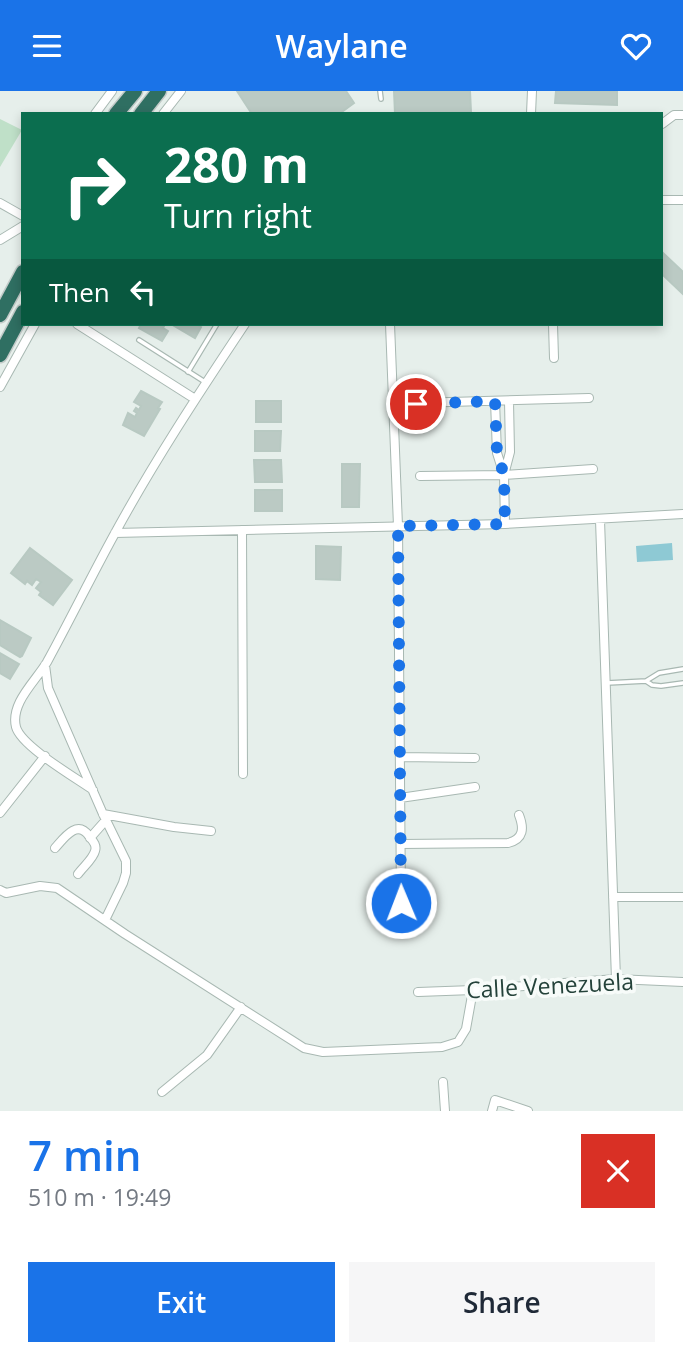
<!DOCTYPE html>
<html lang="en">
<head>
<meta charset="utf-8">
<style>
	:root { --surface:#fff; --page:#f6f6f7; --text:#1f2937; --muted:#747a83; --accent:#1a73e8 }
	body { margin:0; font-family:"Open Sans",sans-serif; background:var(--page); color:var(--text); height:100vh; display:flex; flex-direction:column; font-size:26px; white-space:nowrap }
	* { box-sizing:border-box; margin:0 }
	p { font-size:23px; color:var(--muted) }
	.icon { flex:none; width:38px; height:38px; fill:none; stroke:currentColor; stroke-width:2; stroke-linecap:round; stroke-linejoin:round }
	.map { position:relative; height:1020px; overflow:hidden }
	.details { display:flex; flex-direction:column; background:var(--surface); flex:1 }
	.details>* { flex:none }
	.banner { position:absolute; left:21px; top:21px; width:642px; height:214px; border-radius:0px; box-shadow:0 4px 10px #0003; background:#0b6e4f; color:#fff; overflow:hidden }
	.pin { position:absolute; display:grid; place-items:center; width:60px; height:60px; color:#fff; margin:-30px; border:4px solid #fff; border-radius:50%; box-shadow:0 2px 7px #0007 }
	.me { position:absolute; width:77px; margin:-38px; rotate:359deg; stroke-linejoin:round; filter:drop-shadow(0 0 5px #0008) }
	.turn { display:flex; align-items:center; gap:24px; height:147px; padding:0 28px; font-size:32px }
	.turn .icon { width:91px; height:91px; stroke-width:2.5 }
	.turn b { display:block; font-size:49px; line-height:60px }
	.then { display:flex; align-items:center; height:66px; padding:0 28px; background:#0003; gap:14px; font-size:26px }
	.round { display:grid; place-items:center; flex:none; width:74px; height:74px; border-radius:0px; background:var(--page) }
	.summary { display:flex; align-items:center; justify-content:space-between; height:119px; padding:0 28px }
	h1 { font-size:42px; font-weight:600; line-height:52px; color:var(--accent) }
	.action { display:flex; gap:14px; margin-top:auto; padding:14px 28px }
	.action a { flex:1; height:80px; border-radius:0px; background:var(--accent); color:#fff; font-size:28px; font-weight:600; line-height:80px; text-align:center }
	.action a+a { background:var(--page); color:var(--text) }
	header { display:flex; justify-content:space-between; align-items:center; height:91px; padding:0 28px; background:var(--accent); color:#fff; font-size:32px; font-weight:600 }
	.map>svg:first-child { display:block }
</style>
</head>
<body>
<header><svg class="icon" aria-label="menu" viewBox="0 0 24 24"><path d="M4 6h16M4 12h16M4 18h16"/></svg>Waylane<svg class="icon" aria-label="heart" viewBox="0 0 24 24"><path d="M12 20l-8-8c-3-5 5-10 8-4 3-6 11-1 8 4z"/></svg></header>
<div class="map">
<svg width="683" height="1020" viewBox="0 0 683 1020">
	<rect width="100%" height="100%" fill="#e6efeb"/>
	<path fill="#bfe0c8" d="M0,28L22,39L0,76Z"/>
	<path fill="#8ec9d4" d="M672,452L673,469L637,471L636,455Z"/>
	<path fill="#bbcac4" stroke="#b8c9c2" stroke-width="2" d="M237,0H346L354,12L339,23H252Z
		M394,0H470L471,21L395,23Z
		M556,0H617V14L555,12Z
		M662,161L683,181V203L662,183Z
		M141,233H165L163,237L168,240L162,250L139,237Z
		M171,233H196L201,236L195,247Z
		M141,300L162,311L158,317L160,318L144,345L123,334L128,322L135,326L137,322L134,320L136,317L139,319L141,315L134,311Z
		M256,310H281V331H256Z
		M255,340H281L280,360H255Z
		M254,369H281L282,391H255Z
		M342,373H360L359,416H342Z
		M255,399H282V420H255Z
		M316,455L341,456L340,489L316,488Z
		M30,457L72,489L53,514L39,504L41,501L36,497L41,491L36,488L32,494L27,490L25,493L11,482Z
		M0,529L31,547L22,565L20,566L0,554Z
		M0,562L19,573L10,588L0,582Z"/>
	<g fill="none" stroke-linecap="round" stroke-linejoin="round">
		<g stroke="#a8b8b2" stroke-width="6">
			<path id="lane" d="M380,0L381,8
				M139,249L205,291
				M188,281L217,233
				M646,590L659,582L683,578
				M607,592L646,590L652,594L661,595L683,592"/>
		</g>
		<g stroke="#a8b8b2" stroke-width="10">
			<path id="street" d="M95,23L112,0
				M163,23L181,0
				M531,23L532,0
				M662,33L674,24H683
				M662,109H683
				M0,112L23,125
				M0,149L23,135
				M77,233L195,308
				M390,233L398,435L401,812
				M553,233L554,267
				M0,296L35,233
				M495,310L497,362L504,384L505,433
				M416,312L589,307
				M504,384L510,361L509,310
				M420,385L504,384L593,378
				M600,429L616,888
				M242,439L243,683
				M115,442L505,433L683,423
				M45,574L48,597L103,723L126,770V782L123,792L105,829
				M400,666L475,667
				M93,699C76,687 21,655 16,636C10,612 36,590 47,571C70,529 91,486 114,444C153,372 199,302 245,233
				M400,707L475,696
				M0,722L45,665
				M103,723L174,736L211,740
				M90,747L106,729
				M401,753L508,752C524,748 524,737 519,724
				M55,757C64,747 77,728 89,745C93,750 97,754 95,760C93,768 83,776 78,783
				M0,799L6,802L40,795L57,797L125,843L304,957L323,961L442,956L458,951L466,938L473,899
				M613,806H682
				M418,901L473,899L616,888L683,891
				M443,991L445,1020
				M162,1001L207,964L241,916
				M492,1020L495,1009L528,1020"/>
		</g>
		<g stroke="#c2cac8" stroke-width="17">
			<path id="highway" d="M116,23L135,0
				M141,23L159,0
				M0,224L23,181
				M0,264L23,221"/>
		</g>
		<use href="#lane" stroke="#fff" stroke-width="3.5"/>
		<use href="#street" stroke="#fff" stroke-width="8"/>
		<use href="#highway" stroke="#2f6f62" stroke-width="14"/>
	</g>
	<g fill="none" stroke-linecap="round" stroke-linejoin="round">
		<path stroke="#1a73e8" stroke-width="12" stroke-dasharray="0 21.6" d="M401,812L398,435L505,433L504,384L497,362L495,310L416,313"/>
	</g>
	<g text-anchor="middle" stroke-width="7" stroke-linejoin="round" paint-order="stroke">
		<g font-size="23" fill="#24423a" stroke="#f7fbf9">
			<text transform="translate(550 895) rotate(-3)" y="8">Calle Venezuela</text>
		</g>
	</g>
</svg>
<div class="pin" style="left:416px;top:313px;background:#d93025"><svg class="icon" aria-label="arrive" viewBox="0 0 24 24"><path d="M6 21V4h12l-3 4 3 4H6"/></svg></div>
<svg class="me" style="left:401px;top:812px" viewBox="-20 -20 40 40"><circle r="17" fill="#1a73e8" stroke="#fff" stroke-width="3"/><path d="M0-11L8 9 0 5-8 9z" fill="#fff"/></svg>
<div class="banner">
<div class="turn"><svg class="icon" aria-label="right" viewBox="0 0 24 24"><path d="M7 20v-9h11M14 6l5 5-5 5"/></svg><div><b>280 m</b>Turn right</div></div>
<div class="then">Then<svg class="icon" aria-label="left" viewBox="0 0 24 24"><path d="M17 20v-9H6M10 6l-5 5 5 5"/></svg></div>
</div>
</div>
<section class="details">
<div class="summary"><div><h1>7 min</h1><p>510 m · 19:49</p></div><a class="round" style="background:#d93025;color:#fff"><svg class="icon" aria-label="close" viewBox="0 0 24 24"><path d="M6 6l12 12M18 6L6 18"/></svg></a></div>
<div class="action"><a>Exit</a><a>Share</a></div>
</section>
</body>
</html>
